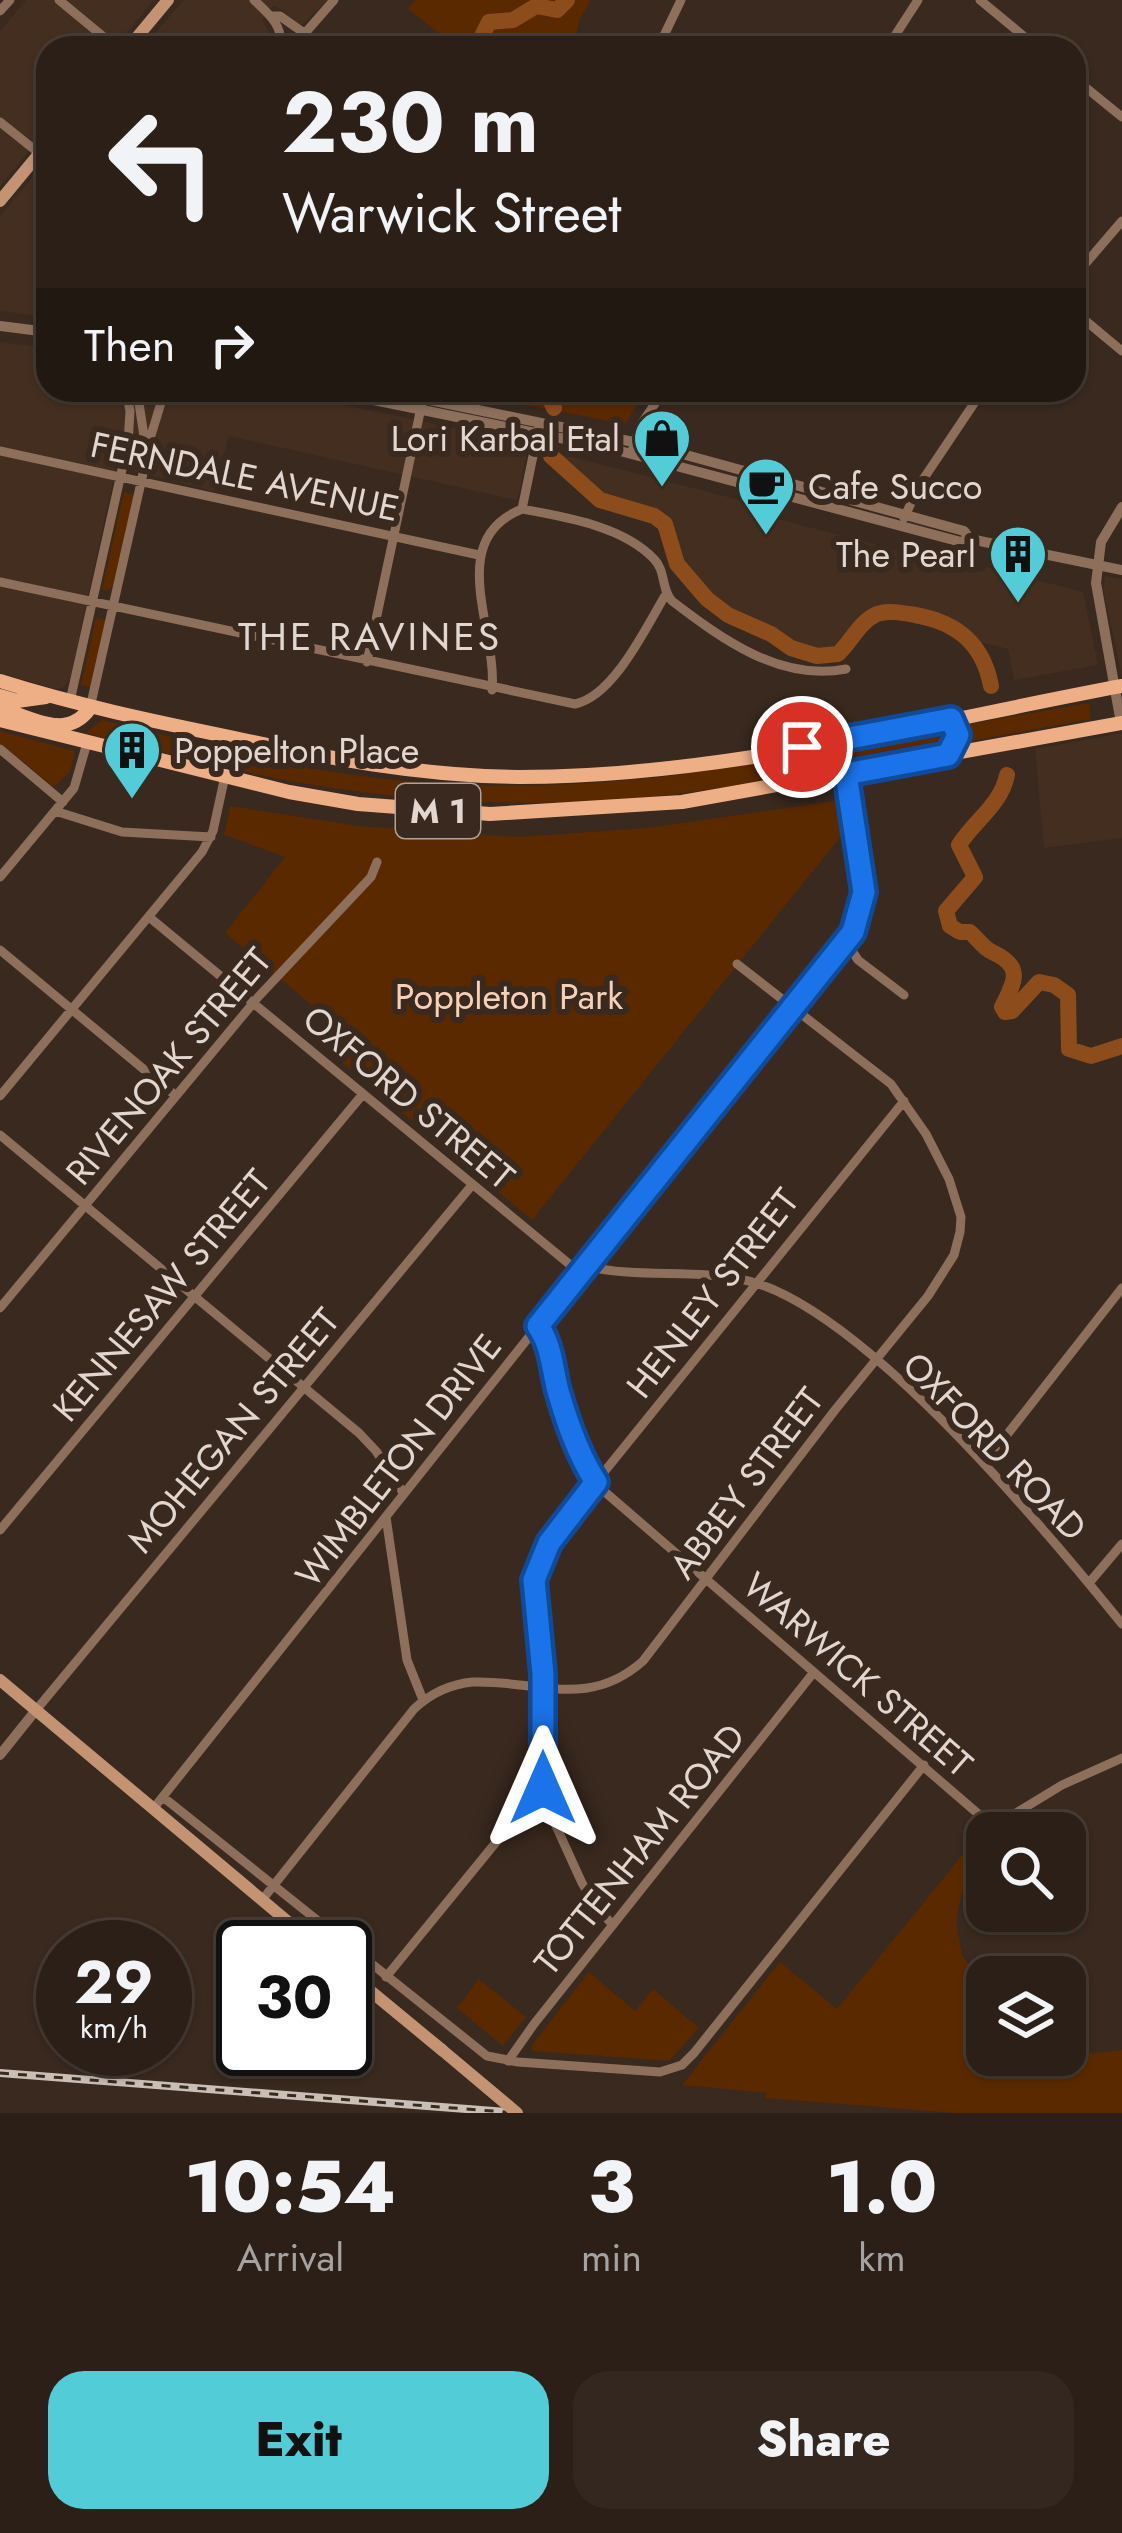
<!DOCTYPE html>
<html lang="en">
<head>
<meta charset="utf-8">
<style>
	:root { --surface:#2b1f17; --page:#332720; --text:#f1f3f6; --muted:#a6a2a1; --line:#473d36; --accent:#52ccd6 }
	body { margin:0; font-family:Jost,sans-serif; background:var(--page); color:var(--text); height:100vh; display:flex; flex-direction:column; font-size:45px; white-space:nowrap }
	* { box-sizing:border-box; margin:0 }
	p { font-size:39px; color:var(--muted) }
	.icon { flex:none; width:66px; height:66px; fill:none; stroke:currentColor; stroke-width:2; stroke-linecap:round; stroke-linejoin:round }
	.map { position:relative; height:2113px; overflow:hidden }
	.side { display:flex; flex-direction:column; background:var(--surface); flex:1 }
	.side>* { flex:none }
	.guide { position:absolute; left:36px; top:36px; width:1050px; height:366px; border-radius:36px; box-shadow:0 3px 9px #0004,0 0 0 3px var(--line); background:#2b1f17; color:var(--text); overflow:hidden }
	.tools { position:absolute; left:966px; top:1812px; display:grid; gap:24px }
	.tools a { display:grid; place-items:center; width:120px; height:120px; border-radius:24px; background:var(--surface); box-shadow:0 3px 9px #0004,0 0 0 3px var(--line); font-size:60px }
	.speed { position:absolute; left:36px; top:1920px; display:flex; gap:24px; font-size:60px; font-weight:700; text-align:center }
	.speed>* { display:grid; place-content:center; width:156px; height:156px; border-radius:50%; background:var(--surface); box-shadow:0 3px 9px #0004,0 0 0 3px var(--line); line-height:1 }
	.speed small { font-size:30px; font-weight:400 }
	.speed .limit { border:6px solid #111; border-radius:18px; background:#fff; color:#111 }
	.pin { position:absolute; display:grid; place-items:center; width:102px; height:102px; color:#fff; margin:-51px; border:6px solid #fff; border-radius:50%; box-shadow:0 3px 12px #0007 }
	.me { position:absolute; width:132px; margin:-66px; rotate:0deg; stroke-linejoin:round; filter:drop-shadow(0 0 9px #0008) }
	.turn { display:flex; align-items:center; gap:42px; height:252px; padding:0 48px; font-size:54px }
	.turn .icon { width:156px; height:156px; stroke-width:2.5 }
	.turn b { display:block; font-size:84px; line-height:102px }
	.then { display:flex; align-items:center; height:114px; padding:0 48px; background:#0003; gap:24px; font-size:45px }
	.eta { display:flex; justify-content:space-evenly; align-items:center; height:204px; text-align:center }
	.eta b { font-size:72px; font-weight:800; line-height:84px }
	.cta { display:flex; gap:24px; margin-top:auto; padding:24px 48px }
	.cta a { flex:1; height:138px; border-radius:36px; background:var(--accent); color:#111; font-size:48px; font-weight:800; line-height:138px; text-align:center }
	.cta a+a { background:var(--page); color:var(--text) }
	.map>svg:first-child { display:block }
</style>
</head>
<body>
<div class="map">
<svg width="1122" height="2113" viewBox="0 0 1122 2113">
	<rect width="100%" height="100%" fill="#39291f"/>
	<path fill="#442e20" d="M26,0H154L114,48H48V128L0,186V31Z
		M184,0H327L302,25L274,5L262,20L269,33L270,48H142Z
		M48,159V317L0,311V216Z
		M0,342L48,348V390H270L524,442L528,447L520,490L516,500L229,436L214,491L116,467L70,679L64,687L56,689L0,673Z
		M557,453L767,507L774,518L981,572L987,567L1083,592L1098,665L1014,680L1008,649L972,640L947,623L891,612L864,622L838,654L817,656L791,648L771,634L740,623L714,605L677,564L665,524L589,493Z
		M1105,576L1122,579V676L1103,589Z
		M1122,733V838L1044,848L1035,749Z"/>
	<path fill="#5a2900" d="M415,0H591L579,21L574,48H457L408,9Z
		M448,390H647L625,424Z
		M124,492L134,495L114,583L109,590L102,589Z
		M96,618L106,620L91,688L81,685Z
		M1089,703L1091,719L965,742L964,725Z
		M102,720C179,738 256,760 334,772C484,796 633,786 781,759L783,776C634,809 477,810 326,787C245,775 165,752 85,733Z
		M940,730H950L952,735L947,740L837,760L798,772L796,767L802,760L907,742Z
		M0,731L75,751L70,772L54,787L0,743Z
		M835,801L842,835L532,1220L315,1040L330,1020L225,933L285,857L224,835L230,806L359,826L518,837L647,828Z
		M977,1837L986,1846L966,1874L956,1922L962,1955L987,1994V2055H1065V2042L1085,2054L1122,2050V2113H955L765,2098L767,2093L682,2085L780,1962L837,2009Z
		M589,1972L635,2011L653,1989L699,2028L669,2061L532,2051V2045Z
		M479,1979L526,2017L503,2046L457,2008Z"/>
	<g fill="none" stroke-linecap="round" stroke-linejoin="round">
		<path stroke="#8d4c1b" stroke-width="16" d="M476,48L489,22L513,20L536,6L557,10L567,0
			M546,390L554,408
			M551,456L600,500L654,516L665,524L677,564L707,599L728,615L771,634L791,648L817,656L838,654C852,641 859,622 877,614C889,610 903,613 915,615C956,622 983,643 991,686
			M1007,775C1001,805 974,821 959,845L975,877L946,911L950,926L960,932H970C977,938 983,948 992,952C1023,966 1016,980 1002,1007L1005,1012L1012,1011L1039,982L1054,985L1068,995L1069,1049L1091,1056L1122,1046"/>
		<path stroke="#8d6f5c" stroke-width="9" d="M59,0L117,48
			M254,0C269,14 284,26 280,48
			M980,0L1038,48
			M0,11L10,0
			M271,16H280L304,33
			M292,48L334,0
			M658,48L681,0
			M887,48L918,0
			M1074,78L1122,117
			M0,122L40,154
			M1074,277L1122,221
			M1074,311L1122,351
			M148,445L165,390
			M0,451L479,555
			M631,454L640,426L664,390
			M522,509L539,427
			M904,518L920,484L983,390
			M0,582L575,704C614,696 646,627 666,594
			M367,662L422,403
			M492,690C498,630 444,540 522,509C565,517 623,526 654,559C666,571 661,589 672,601C722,639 780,682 846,669
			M70,701L128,443L130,411L126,390
			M90,708L147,456L137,390
			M0,749L63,802
			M55,811L122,832L211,837
			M0,877L74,788L87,743
			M149,917L580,1273
			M847,943L858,960L904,995
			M0,950L176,1096
			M0,1096L202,852L213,831L225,776
			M0,1135L359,1433L376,1451L404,1494
			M586,1266C640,1279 695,1268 749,1281C864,1311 1046,1530 1122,1624
			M0,1308L259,996L371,877L377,862
			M538,1326C551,1345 552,1367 558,1389C567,1422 579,1457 598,1486L983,1818L998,1824L1062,1785L1122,1758
			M984,1464L1122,1288
			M386,1517L407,1660L423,1700
			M0,1530L363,1094
			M1089,1583L1122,1544
			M36,1710L472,1185
			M163,1797L487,2056L518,2062L660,2072L682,2065L694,2053L924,1765
			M153,1809L787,1013C811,986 843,958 857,924C873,884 854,816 846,774
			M262,1900L414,1709C431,1693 450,1684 473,1682C537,1680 588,1710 643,1661L835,1410L928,1296L954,1255L960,1232L961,1217L949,1179L926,1134L891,1084L737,964
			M613,1925L598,1909L582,1883L546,1804L542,1652L534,1579C541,1541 574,1513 596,1482L904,1101
			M386,1977L519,1814L544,1796
			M508,2061L534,2024L814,1672"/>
		<path stroke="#8d6f5c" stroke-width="10" d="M0,326L48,332
			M325,390L609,448L961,542L970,539L1122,570
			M381,390L653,446L964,531L970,539
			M1121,723L1096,583L1101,542L1122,507
			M0,1755L36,1710"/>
		<path stroke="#c49374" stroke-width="12" d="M128,48L168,0
			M0,201L48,143
			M0,1680L318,1947
			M345,1970L442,2050"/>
		<path stroke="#eeaf87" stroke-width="14" d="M0,681C76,705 152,721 230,737C326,758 420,776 519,777C721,777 924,723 1122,686
			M0,696L17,701L46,697
			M0,708C32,718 67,741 90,708
			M0,720L289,792L358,804L490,814L682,802L1122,723
			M948,755L958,735L951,719
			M794,784L788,767L802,747"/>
		<g stroke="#cabfb7" stroke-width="8">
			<path id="rail" d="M0,2073L518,2113"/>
		</g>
		<use href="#rail" stroke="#39291f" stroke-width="3" stroke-dasharray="9" stroke-linecap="butt"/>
		<path stroke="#c49374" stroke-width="12" d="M442,2050L517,2113"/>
	</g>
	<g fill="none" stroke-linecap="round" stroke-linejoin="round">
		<g stroke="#114b97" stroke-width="30">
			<path id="route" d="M543,1788V1674L534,1580L549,1543L596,1482C578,1455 567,1422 558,1391C552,1368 552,1346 538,1326L853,932L864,892L846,774L948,755L958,735L951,719L802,747"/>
		</g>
		<use href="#route" stroke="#1a73e8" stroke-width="21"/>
	</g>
	<defs>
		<g id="shop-pin" transform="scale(3)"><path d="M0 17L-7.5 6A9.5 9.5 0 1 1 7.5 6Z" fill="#52ccd6" stroke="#39291f"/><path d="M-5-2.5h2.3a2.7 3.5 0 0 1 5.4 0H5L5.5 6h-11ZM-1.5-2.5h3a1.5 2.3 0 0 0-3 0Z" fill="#111"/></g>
		<g id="cafe-pin" transform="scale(3)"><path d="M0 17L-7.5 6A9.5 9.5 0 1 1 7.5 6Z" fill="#52ccd6" stroke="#39291f"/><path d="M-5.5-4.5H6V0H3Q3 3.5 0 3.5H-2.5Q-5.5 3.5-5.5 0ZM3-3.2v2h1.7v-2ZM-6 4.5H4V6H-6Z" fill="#111"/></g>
		<g id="building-pin" transform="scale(3)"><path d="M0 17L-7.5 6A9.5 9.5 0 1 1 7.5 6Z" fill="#52ccd6" stroke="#39291f"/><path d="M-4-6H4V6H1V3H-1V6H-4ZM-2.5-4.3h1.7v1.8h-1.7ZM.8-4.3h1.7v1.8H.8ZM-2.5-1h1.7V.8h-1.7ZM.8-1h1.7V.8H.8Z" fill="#111"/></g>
	</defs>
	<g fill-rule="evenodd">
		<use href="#shop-pin" x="662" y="438"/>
		<use href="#cafe-pin" x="766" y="486"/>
		<use href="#building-pin" x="1018" y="554"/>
		<use href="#building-pin" x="132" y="750"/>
	</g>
	<g text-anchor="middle" stroke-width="12" stroke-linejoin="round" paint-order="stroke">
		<rect fill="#39291f" stroke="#afa39b" stroke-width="3" x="396" y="784" width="84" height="54" rx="9"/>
		<g font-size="33" font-weight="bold" fill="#e2d7d0">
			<text x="438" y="823">M 1</text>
		</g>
		<g font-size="36" fill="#e2d7d0" stroke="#39291f" text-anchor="end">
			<text x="620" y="451">Lori Karbal Etal</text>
			<text x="808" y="499" text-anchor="start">Cafe Succo</text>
			<text x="976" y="567">The Pearl</text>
			<text x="174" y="763" text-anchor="start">Poppelton Place</text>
		</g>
		<g font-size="36" fill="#e2d7d0" stroke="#39291f">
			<text transform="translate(245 476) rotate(12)" y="13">FERNDALE AVENUE</text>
			<text transform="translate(168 1066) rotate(-50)" y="13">RIVENOAK STREET</text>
			<text transform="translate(409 1097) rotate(40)" y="13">OXFORD STREET</text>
			<text transform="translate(712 1293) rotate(-52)" y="13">HENLEY STREET</text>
			<text transform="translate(161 1295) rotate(-50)" y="13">KENNESAW STREET</text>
			<text transform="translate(233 1430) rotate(-50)" y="13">MOHEGAN STREET</text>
			<text transform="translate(995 1446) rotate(46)" y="13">OXFORD ROAD</text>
			<text transform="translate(398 1460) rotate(-52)" y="13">WIMBLETON DRIVE</text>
			<text transform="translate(746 1483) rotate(-53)" y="13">ABBEY STREET</text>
			<text transform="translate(858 1674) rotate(41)" y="13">WARWICK STREET</text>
			<text transform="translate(639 1849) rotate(-51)" y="13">TOTTENHAM ROAD</text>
		</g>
		<g font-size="36" fill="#f7d0b8" stroke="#39291f">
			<text x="509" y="1009">Poppleton Park</text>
		</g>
		<g font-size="39" letter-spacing="3" fill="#e2d7d0" stroke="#39291f">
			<text x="370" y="650">THE RAVINES</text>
		</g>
	</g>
</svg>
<div class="tools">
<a><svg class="icon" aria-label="search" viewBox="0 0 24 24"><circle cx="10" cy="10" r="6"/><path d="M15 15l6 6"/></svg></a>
<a><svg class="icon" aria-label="layers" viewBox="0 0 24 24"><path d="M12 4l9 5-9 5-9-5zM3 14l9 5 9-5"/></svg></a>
</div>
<div class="speed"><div>29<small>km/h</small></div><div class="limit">30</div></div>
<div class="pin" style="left:802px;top:747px;background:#d93025"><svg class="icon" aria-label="arrive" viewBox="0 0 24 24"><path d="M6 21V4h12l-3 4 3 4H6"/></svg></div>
<svg class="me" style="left:543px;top:1788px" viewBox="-20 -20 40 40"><path d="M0-17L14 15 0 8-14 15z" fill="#1a73e8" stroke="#fff" stroke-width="4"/></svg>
<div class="guide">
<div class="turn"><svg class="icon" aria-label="left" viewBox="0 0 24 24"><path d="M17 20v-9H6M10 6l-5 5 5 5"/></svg><div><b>230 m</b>Warwick Street</div></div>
<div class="then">Then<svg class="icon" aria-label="right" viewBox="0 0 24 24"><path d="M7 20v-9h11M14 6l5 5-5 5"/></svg></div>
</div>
</div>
<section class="side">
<div class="eta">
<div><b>10:54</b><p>Arrival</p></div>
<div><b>3</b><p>min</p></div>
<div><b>1.0</b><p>km</p></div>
</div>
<div class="cta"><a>Exit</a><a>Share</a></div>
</section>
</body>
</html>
